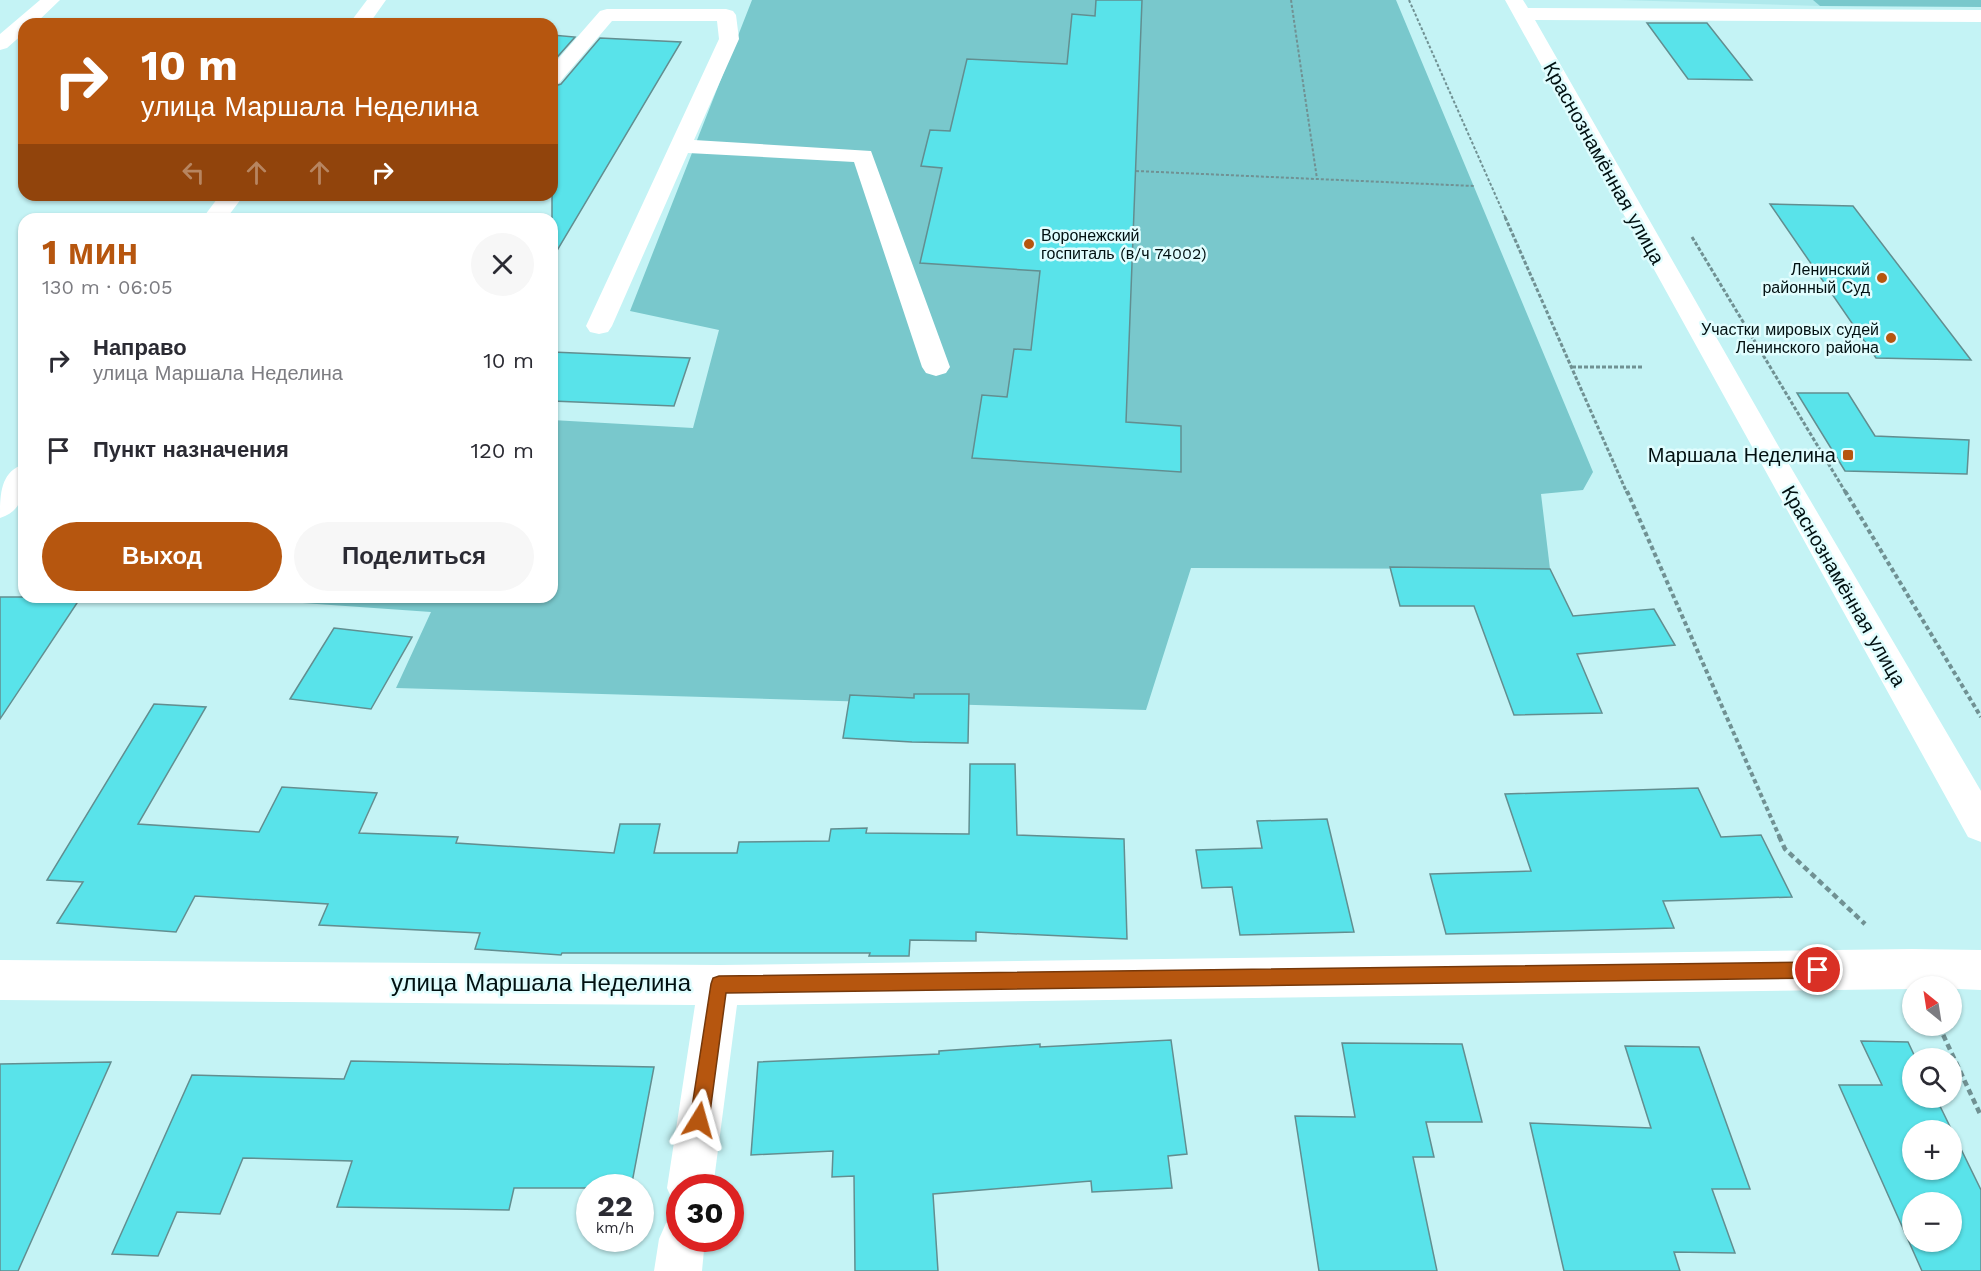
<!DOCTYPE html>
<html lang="ru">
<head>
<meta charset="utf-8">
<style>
	:root { --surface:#fff; --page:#f7f7f7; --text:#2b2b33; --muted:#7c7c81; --accent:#b6560f }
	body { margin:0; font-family:"Work Sans",sans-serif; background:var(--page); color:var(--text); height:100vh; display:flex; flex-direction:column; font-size:22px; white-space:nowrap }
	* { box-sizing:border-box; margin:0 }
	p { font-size:20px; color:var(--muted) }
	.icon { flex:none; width:33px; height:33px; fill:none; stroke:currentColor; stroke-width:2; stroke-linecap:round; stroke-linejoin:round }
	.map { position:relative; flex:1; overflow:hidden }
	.drawer { position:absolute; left:18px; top:213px; width:540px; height:390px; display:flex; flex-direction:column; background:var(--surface); border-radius:18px; box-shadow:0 2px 4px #0004 }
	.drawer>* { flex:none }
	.guide { position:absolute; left:18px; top:18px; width:540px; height:183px; border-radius:18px; box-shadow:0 2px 4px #0004; background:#b6560f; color:#fff; overflow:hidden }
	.needle { width:39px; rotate:330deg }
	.controls { position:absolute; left:1902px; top:976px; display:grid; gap:12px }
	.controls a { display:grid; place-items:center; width:60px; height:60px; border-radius:50%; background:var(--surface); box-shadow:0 2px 4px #0004; font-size:30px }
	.speed { position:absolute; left:576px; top:1174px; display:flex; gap:12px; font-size:30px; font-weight:700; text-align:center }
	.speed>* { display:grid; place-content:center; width:78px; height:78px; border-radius:50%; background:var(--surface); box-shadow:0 2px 4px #0004; line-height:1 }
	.speed small { font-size:15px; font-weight:400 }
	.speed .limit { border:9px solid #d22; background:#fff; color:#111 }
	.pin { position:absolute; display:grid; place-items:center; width:51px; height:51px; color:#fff; margin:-26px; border:3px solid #fff; border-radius:50%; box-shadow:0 2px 6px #0007 }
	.me { position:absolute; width:66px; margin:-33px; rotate:8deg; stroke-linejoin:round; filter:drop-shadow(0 0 4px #0008) }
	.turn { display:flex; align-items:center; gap:21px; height:126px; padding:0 24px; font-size:27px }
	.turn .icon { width:78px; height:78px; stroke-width:2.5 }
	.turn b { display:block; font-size:42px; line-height:51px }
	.lanes { display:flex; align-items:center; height:57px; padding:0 24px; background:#0003; justify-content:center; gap:30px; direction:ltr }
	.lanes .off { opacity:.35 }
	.round { display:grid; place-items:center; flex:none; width:63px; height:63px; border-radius:32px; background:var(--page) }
	.overview { display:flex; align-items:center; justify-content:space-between; height:102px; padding:0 24px }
	h1 { font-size:36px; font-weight:700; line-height:45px; color:var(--accent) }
	.primary-button { display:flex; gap:12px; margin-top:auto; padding:12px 24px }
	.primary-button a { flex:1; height:69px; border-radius:36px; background:var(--accent); color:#fff; font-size:24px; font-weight:700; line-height:69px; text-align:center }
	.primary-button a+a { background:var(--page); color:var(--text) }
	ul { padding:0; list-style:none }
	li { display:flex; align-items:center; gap:18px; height:90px; padding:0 24px }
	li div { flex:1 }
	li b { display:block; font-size:22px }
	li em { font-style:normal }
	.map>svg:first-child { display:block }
</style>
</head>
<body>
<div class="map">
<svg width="1981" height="1271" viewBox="0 0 1981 1271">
	<rect width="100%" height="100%" fill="#c4f3f5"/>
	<path fill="#afe9ec" d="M1620,0H1814L1820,6Z"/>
	<path fill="#79c8cc" d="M752,0H1396L1593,472L1583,490L1541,494L1550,569L1191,568L1146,710L396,688L431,612L274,601L277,597H552V420L693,428L719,330L630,311Z
		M1813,0H1981V7L1820,6Z"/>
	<path fill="#59e3ea" stroke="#628e90" stroke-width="1.5" fill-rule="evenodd" d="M1096,0H1142L1126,422L1181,426V472L972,458L982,395L1007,397L1014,349L1031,350L1040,271L920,263L942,168L921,166L930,130L950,131L967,59L1067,64L1072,14L1095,16Z
		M1647,23H1707L1752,80L1688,79Z
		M552,35L575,37L552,63Z
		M600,38L681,42L552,259V87L561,84Z
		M1770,204L1853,206L1971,360L1876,358Z
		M552,352L690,358L674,406L552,401Z
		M1797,393H1848L1875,436L1969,440L1967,474L1845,471Z
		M1390,567L1550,569L1573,616L1654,609L1675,645L1577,654L1602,713L1514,715L1474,606H1400Z
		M0,597H81L0,719Z
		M334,628L412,637L371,709L290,699Z
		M914,694H969L968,743L912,742L843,738L850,695L914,698Z
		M154,704L206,707L138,824L259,832L282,787L377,793L359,833L458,837L456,843L614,853L620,824H660L654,853H737L739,842L829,841L831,829L867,828L866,833L969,834L970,764H1015L1017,835L1124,839L1127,939L976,932V941L910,940L909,956H869L870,953H562L561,955L475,949L480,933L319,925L328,904L195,896L176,932L57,923L83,882L47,880Z
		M1698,788L1721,837L1761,835L1792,897L1663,901L1674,928L1446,934L1430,874L1531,871L1505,794Z
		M1327,819L1354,932L1240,935L1232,887L1202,888L1196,850L1262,848L1257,821Z
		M1171,1040L1187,1154L1168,1156L1172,1188L1092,1192L1091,1181L933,1194L938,1271H855L854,1176L832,1177L833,1151L751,1155L758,1062L939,1054V1051L1040,1044V1047Z
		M1861,1041L1908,1042L1916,1059H1912V1098H1936L1981,1190V1271H1922L1839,1085H1882ZM1912,1131H1952V1170H1912ZM1912,1203H1952V1242H1912Z
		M1342,1043L1462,1044L1482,1122H1426L1434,1157H1413L1437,1271H1319L1295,1116L1355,1117Z
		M1625,1046L1699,1047L1750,1189H1712L1735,1253L1674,1252L1680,1271H1564L1530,1123L1651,1128Z
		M351,1061L654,1067L631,1188H514L509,1210L337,1207L352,1161L243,1158L220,1214L177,1212L158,1256L112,1254L192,1075L344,1079Z
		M111,1062L18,1271H0V1064Z"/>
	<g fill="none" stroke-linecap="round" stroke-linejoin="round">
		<path stroke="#709193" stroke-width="2" stroke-dasharray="3 2" stroke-linecap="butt" d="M1291,0L1317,179
			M1409,0L1506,219
			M1136,171L1474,186"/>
		<path stroke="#709193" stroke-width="3" stroke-dasharray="4 2" stroke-linecap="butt" d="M1505,217L1627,493
			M1692,237L1846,493
			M1572,367H1644"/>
		<path stroke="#709193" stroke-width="4" stroke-dasharray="4.5 3" stroke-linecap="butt" d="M1627,491L1780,838
			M1845,491L1981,717"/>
		<path stroke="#709193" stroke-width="4.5" stroke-dasharray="6 4" stroke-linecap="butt" d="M1779,836L1785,849L1865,924
			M1939,1026L1981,1116"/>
		<path fill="#fff" fill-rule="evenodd" d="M40,0H60L35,24H24V33L7,48L0,50V34Z
			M367,0H386L369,24H349Z
			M1505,0H1523L1528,8L1981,10V22L1535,20L1783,454L1981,791V842L1968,837Z
			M607,9H726L733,11L736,15L739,39L694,140L871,151L950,367L946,373L936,376L926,373L922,367L854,162L688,153L612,326L608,332L599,334L590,332L586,326L719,39L717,21H612L559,83L552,85V66L600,11Z
			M220,195H244L226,219H202Z
			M24,464C24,487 26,510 0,518C0,495 0,472 24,464Z
			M1912,949L1981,950V990L1912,987V989L737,1005L713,1188H680V1206L674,1204L667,1188L695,1005L0,1000V960L719,965Z
			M680,1217V1239H705L702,1271H654L659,1239L666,1223Z"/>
	</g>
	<path fill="#b6560f" stroke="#76380a" stroke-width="1.5" d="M1818,962L1824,964L1826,970L1824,976L1818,978L726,993L709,1120L706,1127L699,1129L693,1127L690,1120L711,984L713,978L719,976Z"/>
	<g fill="#b6560f" stroke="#e0fdfe" stroke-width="2">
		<circle cx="1029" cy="244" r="6"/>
		<circle cx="1882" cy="278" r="6"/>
		<circle cx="1891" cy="338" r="6"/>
		<rect x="1842" y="449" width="12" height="12" rx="3"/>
	</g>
	<g text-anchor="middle" stroke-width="5" stroke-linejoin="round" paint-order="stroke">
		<g font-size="16" fill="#011011" stroke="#e0fdfe" text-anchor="end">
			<text x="1041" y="241" text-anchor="start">Воронежский<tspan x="1041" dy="18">госпиталь (в/ч 74002)</tspan></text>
			<text x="1870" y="275">Ленинский<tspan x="1870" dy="18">районный Суд</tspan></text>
			<text x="1879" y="335">Участки мировых судей<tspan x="1879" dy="18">Ленинского района</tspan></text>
		</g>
		<g font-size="20" fill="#011011" stroke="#e0fdfe">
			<text transform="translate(1604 163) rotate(61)" y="7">Краснознамённая улица</text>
			<text transform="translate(1844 586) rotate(60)" y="7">Краснознамённая улица</text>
		</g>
		<g font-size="20" fill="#011011" stroke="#e0fdfe" text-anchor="end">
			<text x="1836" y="462">Маршала Неделина</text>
		</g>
		<g font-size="24" fill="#011011" stroke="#e0fdfe">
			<text x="541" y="991">улица Маршала Неделина</text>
		</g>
	</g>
</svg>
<div class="controls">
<a><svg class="needle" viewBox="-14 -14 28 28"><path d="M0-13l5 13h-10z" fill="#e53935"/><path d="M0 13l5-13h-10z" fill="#7c7c81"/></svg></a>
<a><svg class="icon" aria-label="search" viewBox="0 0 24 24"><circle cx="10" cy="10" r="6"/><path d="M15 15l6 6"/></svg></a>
<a>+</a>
<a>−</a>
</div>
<div class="speed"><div>22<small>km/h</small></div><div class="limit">30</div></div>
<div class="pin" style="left:1818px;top:970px;background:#d93025"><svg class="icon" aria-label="arrive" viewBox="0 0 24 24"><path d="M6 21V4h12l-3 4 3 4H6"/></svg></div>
<svg class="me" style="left:699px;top:1120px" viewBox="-20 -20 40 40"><path d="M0-17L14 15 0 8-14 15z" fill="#b6560f" stroke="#fff" stroke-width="4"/></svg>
<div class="guide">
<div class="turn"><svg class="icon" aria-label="right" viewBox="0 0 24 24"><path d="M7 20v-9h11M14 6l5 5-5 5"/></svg><div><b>10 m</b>улица Маршала Неделина</div></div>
<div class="lanes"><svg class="icon off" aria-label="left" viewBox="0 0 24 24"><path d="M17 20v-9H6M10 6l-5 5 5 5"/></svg><svg class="icon off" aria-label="ahead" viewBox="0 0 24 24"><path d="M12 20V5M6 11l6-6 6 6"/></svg><svg class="icon off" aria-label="ahead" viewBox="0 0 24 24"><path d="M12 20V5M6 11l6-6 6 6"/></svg><svg class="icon" aria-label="right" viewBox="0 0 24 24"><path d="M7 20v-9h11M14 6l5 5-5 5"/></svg></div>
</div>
<section class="drawer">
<div class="overview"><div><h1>1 мин</h1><p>130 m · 06:05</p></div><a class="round"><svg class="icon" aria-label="close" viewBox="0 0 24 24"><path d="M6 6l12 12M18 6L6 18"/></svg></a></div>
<ul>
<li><svg class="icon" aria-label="right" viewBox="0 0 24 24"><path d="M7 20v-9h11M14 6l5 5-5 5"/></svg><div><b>Направо</b><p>улица Маршала Неделина</p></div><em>10 m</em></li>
<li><svg class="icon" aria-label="arrive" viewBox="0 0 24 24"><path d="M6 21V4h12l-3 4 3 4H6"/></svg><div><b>Пункт назначения</b></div><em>120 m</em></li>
</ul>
<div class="primary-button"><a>Выход</a><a>Поделиться</a></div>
</section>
</div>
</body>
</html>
